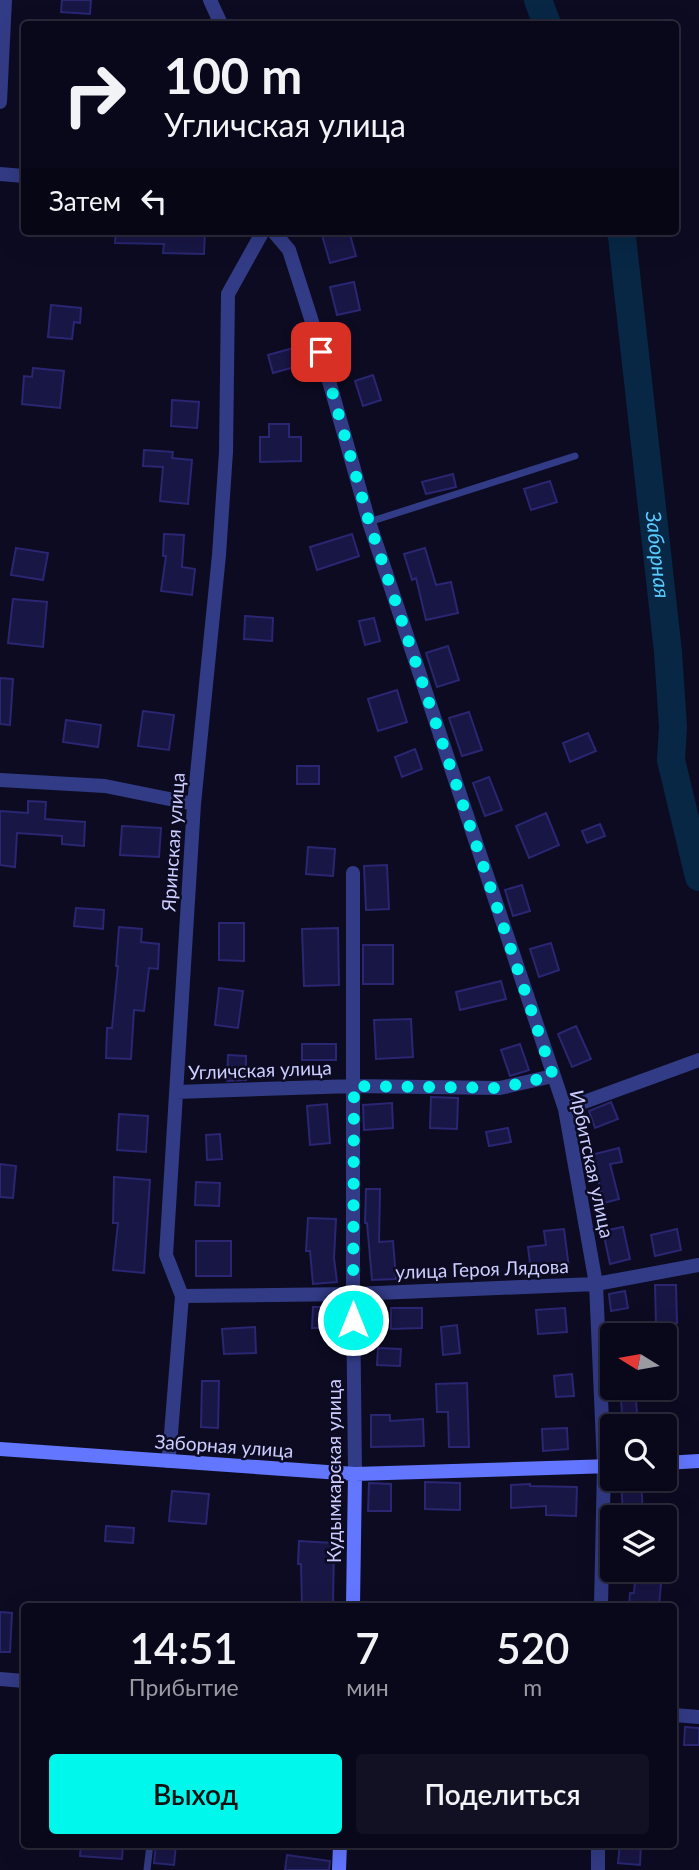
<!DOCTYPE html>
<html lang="ru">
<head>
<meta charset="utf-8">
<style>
	:root { --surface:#09081a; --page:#121123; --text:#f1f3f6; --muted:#999aa2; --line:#292939; --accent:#00f7eb }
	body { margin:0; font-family:Lato,sans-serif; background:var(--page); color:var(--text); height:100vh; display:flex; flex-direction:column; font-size:26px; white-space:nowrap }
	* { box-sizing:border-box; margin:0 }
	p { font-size:23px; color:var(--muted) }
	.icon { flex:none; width:38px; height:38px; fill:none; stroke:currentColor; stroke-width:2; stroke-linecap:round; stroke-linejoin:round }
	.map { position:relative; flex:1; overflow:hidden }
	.panel { position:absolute; left:21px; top:1603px; width:656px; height:245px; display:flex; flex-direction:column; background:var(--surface); border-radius:7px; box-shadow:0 7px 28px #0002,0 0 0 2px var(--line) }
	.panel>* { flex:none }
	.top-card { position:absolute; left:21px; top:21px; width:658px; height:214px; border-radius:7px; box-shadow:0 7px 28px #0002,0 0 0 2px var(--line); background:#09081a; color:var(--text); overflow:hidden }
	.needle { width:46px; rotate:281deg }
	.fabs { position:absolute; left:600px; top:1323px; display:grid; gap:14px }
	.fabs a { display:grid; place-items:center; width:77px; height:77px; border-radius:7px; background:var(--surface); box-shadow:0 7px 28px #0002,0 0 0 2px var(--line); font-size:35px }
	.pin { position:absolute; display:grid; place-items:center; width:60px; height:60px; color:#fff; margin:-30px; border-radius:14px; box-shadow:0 4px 10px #0006 }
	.me { position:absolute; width:77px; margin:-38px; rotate:0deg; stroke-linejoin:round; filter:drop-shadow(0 0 5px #0008) }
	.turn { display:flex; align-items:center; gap:24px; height:147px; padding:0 28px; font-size:32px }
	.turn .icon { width:91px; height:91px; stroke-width:2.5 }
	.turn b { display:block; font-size:49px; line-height:60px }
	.then { display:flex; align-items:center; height:66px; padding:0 28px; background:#0003; gap:14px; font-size:26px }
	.eta { display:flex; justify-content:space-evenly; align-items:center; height:119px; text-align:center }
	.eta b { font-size:42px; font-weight:600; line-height:49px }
	.primary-button { display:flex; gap:14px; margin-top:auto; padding:14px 28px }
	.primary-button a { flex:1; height:80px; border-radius:7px; background:var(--accent); color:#111; font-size:28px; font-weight:600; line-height:80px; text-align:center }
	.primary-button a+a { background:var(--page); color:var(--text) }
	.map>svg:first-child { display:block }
</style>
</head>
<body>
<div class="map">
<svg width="699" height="1870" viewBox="0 0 699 1870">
	<rect width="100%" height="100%" fill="#0c0b22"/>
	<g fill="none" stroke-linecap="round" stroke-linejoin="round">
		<g stroke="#072745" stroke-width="28">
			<path d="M538,0L547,24"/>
			<path id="s1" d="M620,231L622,237L668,652L673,727L671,760L699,877"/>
		</g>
	</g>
	<path fill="#181644" stroke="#2a2672" stroke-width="2" d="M62,0H91L90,14L61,12Z
		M116,231H205L204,254L163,253L164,244L115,243Z
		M335,231H349L356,256L330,263L322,235Z
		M354,282L360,310L337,315L330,287Z
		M51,305L81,308L80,323L74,322L72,339L48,337Z
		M297,347L302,365L273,373L268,355Z
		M33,368L64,371L60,408L22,404L24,376L32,377Z
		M373,375L381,400L363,406L355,381Z
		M172,400L199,402L197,428L171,426Z
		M269,424H289V437H301V461L260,462V437H269Z
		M144,450L173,452L172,458L192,460L188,504L160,501L163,467L143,466Z
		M453,474L456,487L426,494L422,482Z
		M550,481L557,502L531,510L524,489Z
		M164,534L184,535L182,567L195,569L192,595L161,591L166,556H163Z
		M352,534L359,556L317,570L310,547Z
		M16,548L48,553L43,580L11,575Z
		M425,548L436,585L451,582L458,613L426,620L416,578L412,580L404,554Z
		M13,599L47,602L43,647L8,643Z
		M245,616L273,618L272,641L244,639Z
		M374,618L380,641L365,645L359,621Z
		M448,646L459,680L437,687L426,653Z
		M0,678L13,679L10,725L0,724Z
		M397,690L407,722L378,731L368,699Z
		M143,711L174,715L169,750L138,746Z
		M469,712L482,750L462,756L449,718Z
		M66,720L101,725L98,747L63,742Z
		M588,733L596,751L570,762L563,743Z
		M415,749L422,769L402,777L395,757Z
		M297,766H319V784H297Z
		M489,777L502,810L485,816L473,783Z
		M28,801L46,802L45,819L85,822L84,846L62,844V836L17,833L15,867L0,865V811L28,813Z
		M546,813L559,845L529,858L516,826Z
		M600,824L605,836L587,843L582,831Z
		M122,826L161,828L159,857L120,855Z
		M308,847L335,849L333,876L306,874Z
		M387,865L389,909L366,910L364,866Z
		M522,885L530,911L513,916L505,890Z
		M76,908L104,910L103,929L74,926Z
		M219,923H244V961L219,960Z
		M119,927L142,929L141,942L159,944L158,969L149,968L144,1011L134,1010L131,1059L106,1058L107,1028H112L118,966H116Z
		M338,928L339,985L304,986L302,929Z
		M551,943L559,970L539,977L530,949Z
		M363,945H393V984H363Z
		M501,981L506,999L460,1010L456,992Z
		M219,988L243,991L238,1028L215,1025Z
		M411,1019L413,1057L376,1059L374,1020Z
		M576,1026L591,1059L572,1067L558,1034Z
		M302,1044H336V1060H302Z
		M520,1044L529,1070L510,1076L501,1050Z
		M228,1055L246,1056V1080L227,1081Z
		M431,1097L458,1098L457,1129L430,1128Z
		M611,1102L618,1119L595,1128L589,1111Z
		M392,1103L393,1128L364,1130L363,1105Z
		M327,1104L330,1143L310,1145L307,1106Z
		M119,1114L148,1116L146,1152L117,1150Z
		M508,1128L511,1142L489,1146L486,1132Z
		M220,1134L222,1159L207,1160L206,1135Z
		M619,1148L622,1162L610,1164L619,1199L604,1203L595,1168L590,1169L587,1156Z
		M0,1164L16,1166L13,1198L0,1197Z
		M114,1177L150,1180L144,1273L113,1270L118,1223H113Z
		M196,1182L220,1183L219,1206L195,1205Z
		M366,1189H380L379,1242L393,1241L396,1279L372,1280L367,1223H365Z
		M308,1218L336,1219L334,1258L337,1282L313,1284L310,1251H306Z
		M623,1227L630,1259L610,1264L603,1231Z
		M564,1229L569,1268L531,1272L528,1247L546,1245L544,1231Z
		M677,1229L681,1250L655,1256L651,1235Z
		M196,1241H231V1276H196Z
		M655,1285H676L677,1323L656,1324Z
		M625,1291L628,1308L611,1311L609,1294Z
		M313,1307H334L333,1328H312Z
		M391,1308H422V1328L391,1329Z
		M565,1308L567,1332L538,1334L536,1310Z
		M457,1325L460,1353L443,1355L441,1327Z
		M255,1327L256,1353L224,1354L222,1329Z
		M378,1348L401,1349L400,1366L377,1365Z
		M572,1374L574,1396L556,1397L554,1376Z
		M202,1381H219L218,1428L201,1427Z
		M467,1383L469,1447H449L448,1412H437L436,1384Z
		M620,1388H635L638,1426H626V1413H622Z
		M371,1415H390V1421L423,1419L424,1446L371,1447Z
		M567,1428L568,1449L543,1451L542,1429Z
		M641,1479L643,1514L623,1515L621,1480Z
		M425,1482L460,1483V1510L425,1509Z
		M369,1483L391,1484V1511H368Z
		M530,1484V1486L577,1487L576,1516L546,1515V1506L511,1508V1485Z
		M172,1491L209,1494L206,1524L169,1521Z
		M106,1526L134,1528L133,1543L105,1541Z
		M299,1541L334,1543L333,1606H302L301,1564H298Z
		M649,1573L656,1577L661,1584L659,1606H629L630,1593H634L635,1581L641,1575Z
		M0,1612L12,1613L10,1652H0Z
		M685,1727L699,1728V1745H684Z
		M81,1844H123L122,1859L80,1856Z
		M156,1844H176L174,1865L154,1863Z
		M620,1844H641L640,1865L618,1863Z
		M287,1855L330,1861L329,1870H285Z"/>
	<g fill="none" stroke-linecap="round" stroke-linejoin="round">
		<path stroke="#323b85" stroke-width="7" d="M369,522L575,456
			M147,1870L150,1844"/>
		<path stroke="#323b85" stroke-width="14" d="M210,0L221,24
			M0,102L5,0
			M0,174L24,176
			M273,231L289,250L314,328L369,522L565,1109L596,1284L604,1466L601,1606
			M0,780L105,786L194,804
			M353,873V1294L355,1474
			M176,1092L354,1086L500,1088L553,1076
			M565,1109L699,1060
			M182,1296L353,1294L596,1284L699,1265
			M168,1461L170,1446L182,1296L166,1255L194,804L219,555L226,452L228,294L263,231
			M0,1679L24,1681
			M674,1715L699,1717
			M598,1870V1844"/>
		<path stroke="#6376ff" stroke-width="14" d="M0,1449L355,1474L612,1466
			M665,1463L699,1461
			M353,1606L355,1474
			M339,1870L340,1844"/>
	</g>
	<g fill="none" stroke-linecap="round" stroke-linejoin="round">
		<path stroke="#00f7eb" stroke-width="12" stroke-dasharray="0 21.6" d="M321,352L369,522L553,1076L500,1088L354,1086L353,1320"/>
	</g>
	<g text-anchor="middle" stroke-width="5" stroke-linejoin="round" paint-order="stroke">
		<g font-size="19" fill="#ccceff" stroke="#0c0b22">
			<text transform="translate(173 842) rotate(-86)" y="7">Яринская улица</text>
			<text transform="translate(260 1070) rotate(-2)" y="7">Угличская улица</text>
			<text transform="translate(592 1164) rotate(78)" y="7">Ирбитская улица</text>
			<text transform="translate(482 1269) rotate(-2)" y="7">улица Героя Лядова</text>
			<text transform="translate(224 1446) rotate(4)" y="7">Заборная улица</text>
			<text transform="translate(334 1471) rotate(-90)" y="7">Кудымкарская улица</text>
		</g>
		<g font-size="21" font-style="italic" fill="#5acbff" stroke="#0c0b22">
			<text dy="7" stroke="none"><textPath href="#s1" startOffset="326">Заборная</textPath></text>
		</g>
	</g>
</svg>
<div class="fabs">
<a><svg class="needle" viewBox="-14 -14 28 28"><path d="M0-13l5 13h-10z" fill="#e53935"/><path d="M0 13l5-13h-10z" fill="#999aa2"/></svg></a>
<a><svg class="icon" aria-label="search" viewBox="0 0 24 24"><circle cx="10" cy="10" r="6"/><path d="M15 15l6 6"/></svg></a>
<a><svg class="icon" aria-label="layers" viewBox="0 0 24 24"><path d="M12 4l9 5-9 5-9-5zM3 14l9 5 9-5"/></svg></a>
</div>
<div class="pin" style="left:321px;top:352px;background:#d93025"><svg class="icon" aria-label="arrive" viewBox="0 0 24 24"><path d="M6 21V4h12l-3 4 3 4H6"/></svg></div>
<svg class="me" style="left:353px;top:1320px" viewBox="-20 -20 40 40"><circle r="17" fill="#00f7eb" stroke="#fff" stroke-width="3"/><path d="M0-11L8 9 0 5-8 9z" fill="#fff"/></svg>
<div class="top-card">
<div class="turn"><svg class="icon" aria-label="right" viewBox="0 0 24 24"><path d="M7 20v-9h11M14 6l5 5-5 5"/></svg><div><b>100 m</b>Угличская улица</div></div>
<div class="then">Затем<svg class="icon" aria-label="left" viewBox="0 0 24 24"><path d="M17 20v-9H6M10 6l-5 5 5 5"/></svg></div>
</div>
<section class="panel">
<div class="eta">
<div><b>14:51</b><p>Прибытие</p></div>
<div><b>7</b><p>мин</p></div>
<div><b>520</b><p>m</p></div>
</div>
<div class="primary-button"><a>Выход</a><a>Поделиться</a></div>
</section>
</div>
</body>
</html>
